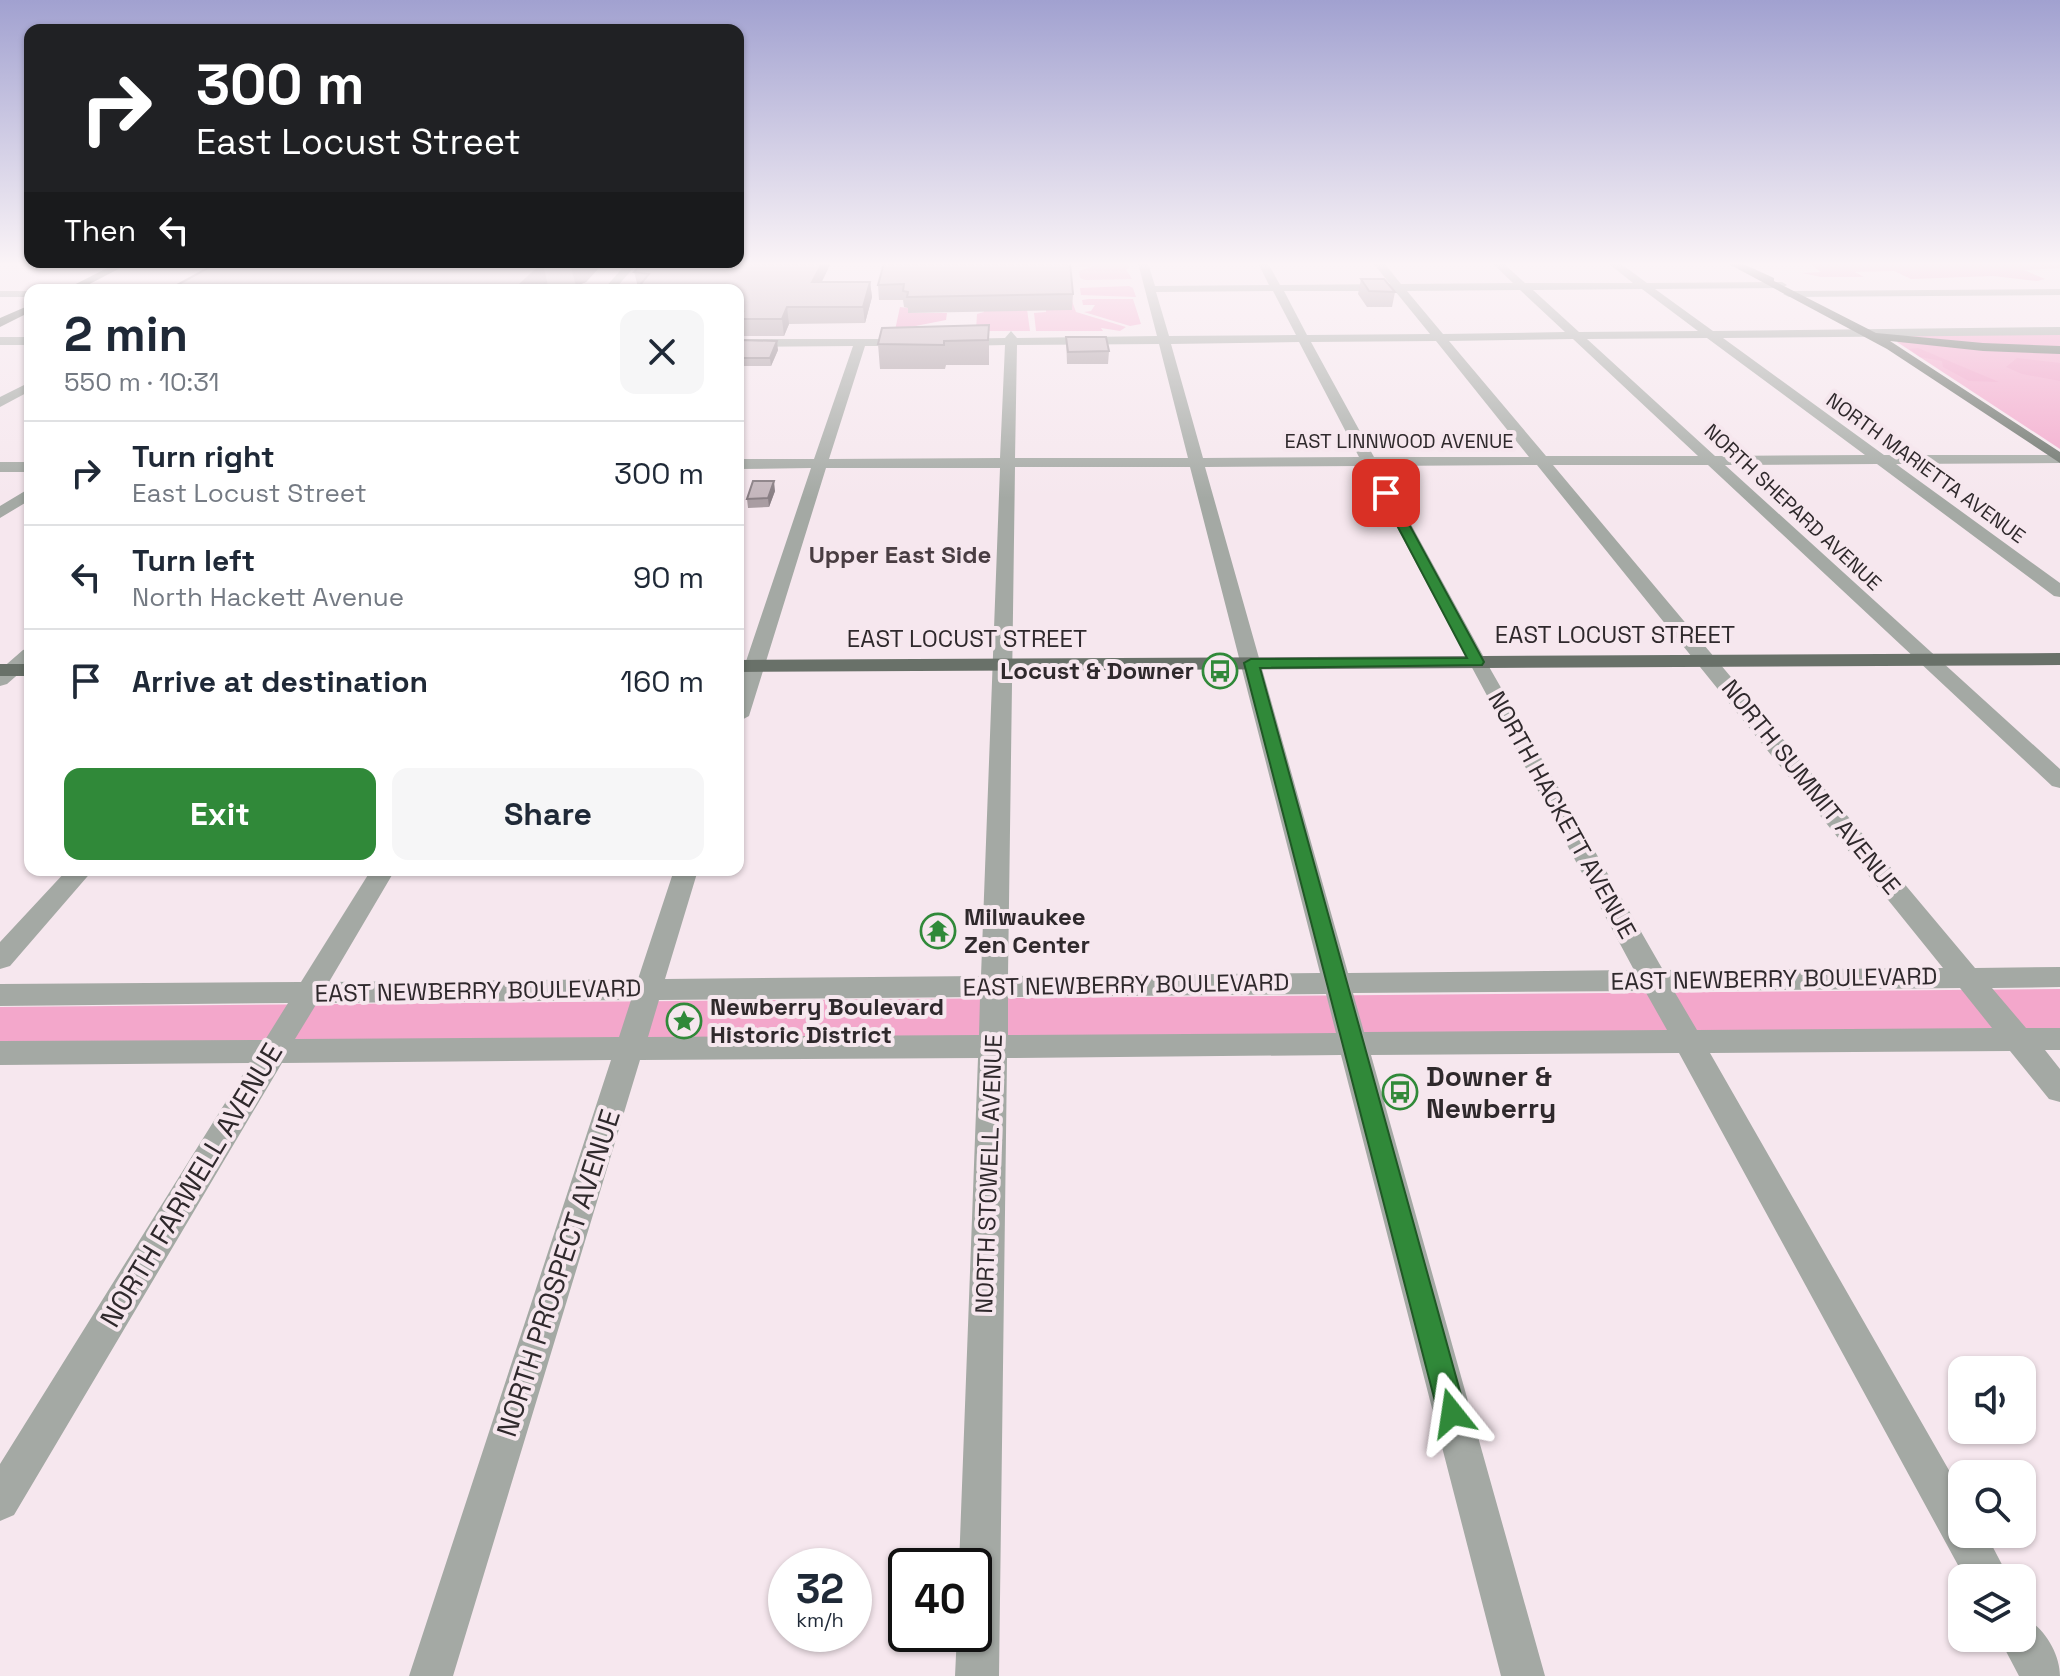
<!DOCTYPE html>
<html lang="en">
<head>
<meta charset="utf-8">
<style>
	:root { --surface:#fff; --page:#f6f6f7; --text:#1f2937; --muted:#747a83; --line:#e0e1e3; --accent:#308939 }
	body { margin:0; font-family:"Space Grotesk",sans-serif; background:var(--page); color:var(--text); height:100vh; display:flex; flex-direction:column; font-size:30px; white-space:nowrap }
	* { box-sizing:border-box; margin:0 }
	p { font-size:26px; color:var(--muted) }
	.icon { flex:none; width:44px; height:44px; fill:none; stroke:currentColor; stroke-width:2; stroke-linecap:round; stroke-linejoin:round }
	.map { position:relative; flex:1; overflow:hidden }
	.details { position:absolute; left:24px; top:284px; width:720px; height:592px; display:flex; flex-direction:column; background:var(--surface); border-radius:16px; box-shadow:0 2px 6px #0004 }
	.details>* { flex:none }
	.top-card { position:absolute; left:24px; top:24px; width:720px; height:244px; border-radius:16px; box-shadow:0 2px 6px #0004; background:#202124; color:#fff; overflow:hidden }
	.controls { position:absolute; left:1948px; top:1356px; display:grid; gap:16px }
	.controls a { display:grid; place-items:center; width:88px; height:88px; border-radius:16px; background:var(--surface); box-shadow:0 2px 6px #0004; font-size:40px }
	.speed { position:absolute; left:768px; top:1548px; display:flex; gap:16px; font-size:40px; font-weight:700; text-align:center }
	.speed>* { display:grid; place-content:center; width:104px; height:104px; border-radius:50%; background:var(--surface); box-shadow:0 2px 6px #0004; line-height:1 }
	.speed small { font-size:20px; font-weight:400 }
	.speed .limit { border:4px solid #111; border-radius:12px; background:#fff; color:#111 }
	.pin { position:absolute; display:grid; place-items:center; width:68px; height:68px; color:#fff; margin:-34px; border-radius:16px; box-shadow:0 4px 12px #0006 }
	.me { position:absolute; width:88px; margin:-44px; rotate:345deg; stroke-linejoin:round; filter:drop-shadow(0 0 6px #0008) }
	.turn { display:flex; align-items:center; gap:28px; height:168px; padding:0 40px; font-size:36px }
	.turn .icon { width:104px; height:104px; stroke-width:2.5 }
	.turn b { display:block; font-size:56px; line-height:68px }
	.then { display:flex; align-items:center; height:76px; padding:0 40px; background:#0003; gap:16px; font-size:30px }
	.round { display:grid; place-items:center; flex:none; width:84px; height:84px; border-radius:16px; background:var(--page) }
	.headline { display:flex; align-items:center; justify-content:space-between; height:136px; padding:0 40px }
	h1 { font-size:48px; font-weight:600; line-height:60px }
	.button { display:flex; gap:16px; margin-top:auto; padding:16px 40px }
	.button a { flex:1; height:92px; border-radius:16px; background:var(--accent); color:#fff; font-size:32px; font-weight:600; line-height:92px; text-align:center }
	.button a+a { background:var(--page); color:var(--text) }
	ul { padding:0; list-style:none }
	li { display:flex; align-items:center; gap:24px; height:104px; padding:0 40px; border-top:2px solid var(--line) }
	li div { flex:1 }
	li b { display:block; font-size:30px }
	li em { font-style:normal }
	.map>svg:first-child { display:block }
</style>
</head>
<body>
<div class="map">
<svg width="2060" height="1676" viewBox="0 0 2060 1676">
	<rect width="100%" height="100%" fill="#f6e7ee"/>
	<path fill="#f3a7cb" d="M1078,263H1128L1129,268L1126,269L1132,279L1085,280L1080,278L1079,271L1096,265L1079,267Z
		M1129,286L1133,288L1136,297L1081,295L1080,288Z
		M1089,299H1133L1141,324L1130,326L1084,312L1091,311L1095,305H1083L1082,300Z
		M1072,301L1076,312L1126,327L1120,331L1101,328L1103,331H1036L1034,313L1046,312V309L1072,310Z
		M984,309H1027L1030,331H976L977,314L984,312Z
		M2060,333V449L1897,342L1917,334Z
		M2060,989V1028L0,1044V1007Z"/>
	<path fill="#f09dc5" d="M1809,263H2060V268L2024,270L2045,279L2037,281L1993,276L1911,279L1894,271L1855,272L1864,277H1821L1802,273L1821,272Z
		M900,307L909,308V313H947L946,320L895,330Z
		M1918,348L1999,382L1969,381L1943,367L1942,361L1920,357L1909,349Z
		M2017,358L2060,363V381L2022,374L2006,367Z"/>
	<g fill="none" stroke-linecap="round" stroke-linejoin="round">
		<path fill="#a4a9a4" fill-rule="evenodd" d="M627,263H638L614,290H603Z
			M1138,263H1148L1155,286L1269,285L1258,263H1268L1280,285L1390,284L1373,263H1384L1401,284L1513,283L1492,263H1503L1525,283H1633L1608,263H1620L1647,283L1782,282L1787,285L1782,288L1655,289L1713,331L2060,327V335L1723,338L1884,455H2060V463L1896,464L2060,583V597L2054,596L1877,464L1725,465L2060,769V788L2052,786L1708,465H1553L1975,968L2060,967V987L1992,988L2026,1028H2060V1050H2045L2060,1069V1102L2049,1099L2010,1051L1710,1053L1962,1493V1534H1986L2009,1578H1965L1679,1053L1371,1055L1545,1676H1501L1341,1055L1007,1058L999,1676H955L957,1634H974V1566H959L978,1058L640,1060L453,1676H409L611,1060L282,1063L14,1515L0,1521V1464L250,1063L0,1065V1041L265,1040L288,1003L0,1006V984L301,982L371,870H395L329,982L638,979L674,870H698L665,979L981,976L1000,468H826L749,716L738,722V685L811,468L738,469V459H814L853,346L738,347V339H914V345L910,346H865L829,459L1000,458L1005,345L959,346L955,345V339L1005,338L1011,331L1017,338L1157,336ZM1642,289L1698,331L1579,332L1533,290ZM1520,290L1565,332L1443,334L1407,291ZM1273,291L1296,335L1169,336L1156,292ZM1284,291H1395L1430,334L1307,335ZM1707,338L1865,455L1715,456L1587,339ZM1573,339L1698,456H1546L1449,341ZM1436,341L1529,457H1374L1311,342ZM1299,342L1359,457L1203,458L1171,344ZM1159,344L1188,458H1015L1017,345ZM1537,465L1943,968L1663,970L1492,672L1379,466ZM1364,466L1634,970L1348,973L1205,467ZM1015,467H1190L1320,973L1008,976ZM1960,988L1992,1028L1697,1030L1674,991ZM1645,991L1667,1030L1364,1032L1353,993ZM1326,994L1336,1033L1008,1035V997ZM980,997L979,1035L648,1037L659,1000ZM631,1000L619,1037L295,1039L317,1003Z
			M2060,289V295L1789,297L1783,294L1789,291Z
			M0,291H30V297H0Z
			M0,337H30V345H0Z
			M30,382V391L0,407V397Z
			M0,462H30V472H0Z
			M30,488V500L0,518V506Z
			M30,648V664L7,684L0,686V670L23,650Z
			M67,870H93L10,966L0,969V942Z
			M2022,1617C2043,1625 2060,1653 2060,1676H2019L1999,1638H2022Z"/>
		<path fill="#697169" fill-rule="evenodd" d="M117,263H130L78,290H64Z
			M1727,263H1741L1774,278V281L1876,333L1983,343L2060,346V354L1983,351L1890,341L2060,452V463L1887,349Z
			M30,305V312L0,327V318Z
			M2060,653V665L738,672V660Z
			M0,664H30V676H0Z"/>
	</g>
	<path fill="#a99da2" d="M217,263H608L603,269H598L586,282L576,286H548Z
		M642,263H831L821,282H870L872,297L865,323L789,324L784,336H742L741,329H739L738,326V290L638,287L634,272Z
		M884,263L1073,294L1072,310L908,313V308L904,307L903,300H879L878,285Z
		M1361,279L1395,292L1392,307H1367L1358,294Z
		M989,325V365H946L945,369H880L878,344Z
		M1066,337L1109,351L1108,364H1067Z
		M738,340L778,350L771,366H738Z
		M775,491L769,507L748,508L747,499Z"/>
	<path fill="#897f84" d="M543,263L548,286L545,290H514Z
		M597,263L598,269L586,282L576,286L570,264Z
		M822,263H831L814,298L812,282Z
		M870,282L872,297L865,323L863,307Z
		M787,307L789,324L784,336L782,319Z
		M777,341L778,350L771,366L770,358Z
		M774,481L775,491L769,507L768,498Z"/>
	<path fill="#c4b6bc" stroke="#897f84" stroke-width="2" d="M217,263H571H543L514,290H168Z
		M642,263H822L812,282H870L863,307H787L782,319H740L743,312L738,313V290H636L649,274L634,272Z
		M884,263H1070L1073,294L907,297L908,292L903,291L904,284L878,285Z
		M1361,279H1384L1395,292L1369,291Z
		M989,325L988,340L944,341V345L878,344L882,328Z
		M1066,337H1106L1109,351L1068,352Z
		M738,340L777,341L770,358H738Z
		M753,481H774L768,498L747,499Z"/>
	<linearGradient id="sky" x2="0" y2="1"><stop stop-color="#a1a1d0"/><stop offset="0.53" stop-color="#fbf4f7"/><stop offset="1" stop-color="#fbf4f7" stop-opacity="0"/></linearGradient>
	<rect width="2060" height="498" fill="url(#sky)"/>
	<path fill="#308939" stroke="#1f5925" stroke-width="2" d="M1386,489L1392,493L1484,662L1482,665L1260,668L1466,1413L1462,1423L1452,1427L1442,1423L1438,1413L1244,663L1251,659L1467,658L1380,493Z"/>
	<defs>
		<g id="bus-ring" transform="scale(1.8)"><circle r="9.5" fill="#f6e7ee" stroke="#308939" stroke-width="1.5"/><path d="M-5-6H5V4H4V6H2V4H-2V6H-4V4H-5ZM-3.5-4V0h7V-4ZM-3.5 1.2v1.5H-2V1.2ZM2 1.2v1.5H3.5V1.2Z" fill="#308939"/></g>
		<g id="temple-ring" transform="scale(1.8)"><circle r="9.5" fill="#f6e7ee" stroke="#308939" stroke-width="1.5"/><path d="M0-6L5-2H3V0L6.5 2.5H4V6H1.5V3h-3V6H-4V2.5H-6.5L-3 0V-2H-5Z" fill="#308939"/></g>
		<g id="sight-ring" transform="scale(1.8)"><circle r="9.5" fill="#f6e7ee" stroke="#308939" stroke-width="1.5"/><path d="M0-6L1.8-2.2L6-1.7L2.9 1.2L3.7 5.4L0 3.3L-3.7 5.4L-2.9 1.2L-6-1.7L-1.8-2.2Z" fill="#308939"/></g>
	</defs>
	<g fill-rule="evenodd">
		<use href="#bus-ring" x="1220" y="671"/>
		<use href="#temple-ring" x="938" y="931"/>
		<use href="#sight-ring" x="684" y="1021"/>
		<use href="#bus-ring" x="1400" y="1092"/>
	</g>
	<g text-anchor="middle" stroke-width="8" stroke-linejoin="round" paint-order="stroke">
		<g font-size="20" fill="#2f292c" stroke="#f6e7ee">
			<text x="1399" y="448">EAST LINNWOOD AVENUE</text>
			<text transform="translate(1926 468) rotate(36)" y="7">NORTH MARIETTA AVENUE</text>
			<text transform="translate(1793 507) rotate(43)" y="7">NORTH SHEPARD AVENUE</text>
		</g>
		<g font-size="24" font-weight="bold" fill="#493d42" stroke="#f6e7ee">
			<text x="900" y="563">Upper East Side</text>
		</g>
		<g font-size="24" fill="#2f292c" stroke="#f6e7ee">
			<text x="1615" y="643">EAST LOCUST STREET</text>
			<text x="967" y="647">EAST LOCUST STREET</text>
			<text transform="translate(1811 787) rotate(51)" y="8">NORTH SUMMIT AVENUE</text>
			<text transform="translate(1562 815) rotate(61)" y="8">NORTH HACKETT AVENUE</text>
			<text transform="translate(1774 979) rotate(-1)" y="8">EAST NEWBERRY BOULEVARD</text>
			<text transform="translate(1126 985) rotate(-1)" y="8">EAST NEWBERRY BOULEVARD</text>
			<text transform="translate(478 991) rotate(-1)" y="8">EAST NEWBERRY BOULEVARD</text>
			<text transform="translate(989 1174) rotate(-88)" y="8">NORTH STOWELL AVENUE</text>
		</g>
		<g font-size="24" font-weight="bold" fill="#2f292c" stroke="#f6e7ee" text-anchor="start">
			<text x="1194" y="679" text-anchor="end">Locust &amp; Downer</text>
			<text x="964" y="925">Milwaukee<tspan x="964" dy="28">Zen Center</tspan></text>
			<text x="710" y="1015">Newberry Boulevard<tspan x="710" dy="28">Historic District</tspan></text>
		</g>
		<g font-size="28" font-weight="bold" fill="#2f292c" stroke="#f6e7ee" text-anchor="start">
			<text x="1426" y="1086">Downer &amp;<tspan x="1426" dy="32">Newberry</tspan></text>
		</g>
		<g font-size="28" fill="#2f292c" stroke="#f6e7ee">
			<text transform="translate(191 1185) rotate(-59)" y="10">NORTH FARWELL AVENUE</text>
			<text transform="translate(558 1273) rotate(-72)" y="10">NORTH PROSPECT AVENUE</text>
		</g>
	</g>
</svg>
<div class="controls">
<a><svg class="icon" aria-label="sound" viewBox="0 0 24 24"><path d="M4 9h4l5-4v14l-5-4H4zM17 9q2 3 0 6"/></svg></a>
<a><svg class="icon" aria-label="search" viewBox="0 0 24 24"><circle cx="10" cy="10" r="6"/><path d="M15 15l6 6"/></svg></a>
<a><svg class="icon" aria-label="layers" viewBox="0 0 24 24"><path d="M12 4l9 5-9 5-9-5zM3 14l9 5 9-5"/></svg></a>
</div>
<div class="speed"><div>32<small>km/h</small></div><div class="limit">40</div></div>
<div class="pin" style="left:1386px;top:493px;background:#d93025"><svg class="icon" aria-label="arrive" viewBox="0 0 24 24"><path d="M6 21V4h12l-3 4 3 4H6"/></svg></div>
<svg class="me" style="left:1452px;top:1413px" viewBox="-20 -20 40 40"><path d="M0-17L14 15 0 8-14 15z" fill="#308939" stroke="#fff" stroke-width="4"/></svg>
<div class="top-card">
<div class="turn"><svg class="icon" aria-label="right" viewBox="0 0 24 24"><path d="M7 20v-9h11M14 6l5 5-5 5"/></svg><div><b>300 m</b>East Locust Street</div></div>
<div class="then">Then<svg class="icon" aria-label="left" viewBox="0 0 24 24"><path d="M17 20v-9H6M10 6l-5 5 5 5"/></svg></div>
</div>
<section class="details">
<div class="headline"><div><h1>2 min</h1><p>550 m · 10:31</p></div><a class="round"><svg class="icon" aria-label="close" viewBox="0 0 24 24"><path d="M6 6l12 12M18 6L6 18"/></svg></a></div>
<ul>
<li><svg class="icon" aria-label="right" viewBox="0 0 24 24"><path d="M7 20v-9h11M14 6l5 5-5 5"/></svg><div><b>Turn right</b><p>East Locust Street</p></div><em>300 m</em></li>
<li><svg class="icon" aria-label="left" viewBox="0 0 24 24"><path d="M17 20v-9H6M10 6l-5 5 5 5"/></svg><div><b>Turn left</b><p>North Hackett Avenue</p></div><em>90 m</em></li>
<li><svg class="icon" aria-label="arrive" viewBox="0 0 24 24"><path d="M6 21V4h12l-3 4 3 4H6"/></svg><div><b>Arrive at destination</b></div><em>160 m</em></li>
</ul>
<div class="button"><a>Exit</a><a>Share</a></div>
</section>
</div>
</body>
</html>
